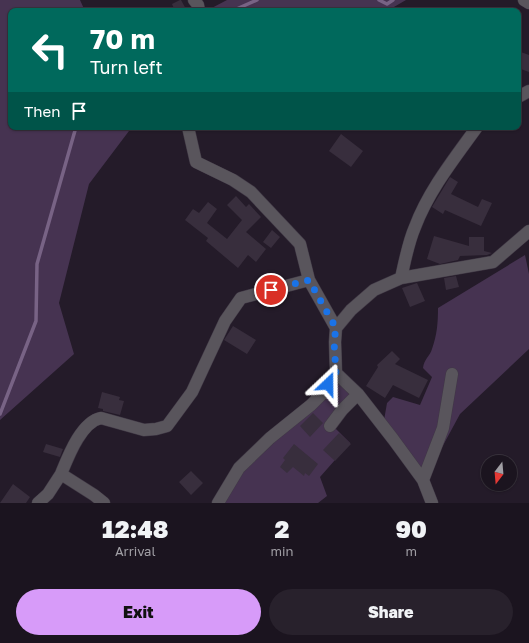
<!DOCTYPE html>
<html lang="en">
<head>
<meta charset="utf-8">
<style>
	:root { --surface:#1b141f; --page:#28212c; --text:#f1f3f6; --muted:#a09ea4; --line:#39333d; --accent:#d79bf9 }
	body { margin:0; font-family:"Golos Text",sans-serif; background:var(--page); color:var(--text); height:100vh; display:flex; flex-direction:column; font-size:15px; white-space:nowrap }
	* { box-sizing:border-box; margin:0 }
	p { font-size:13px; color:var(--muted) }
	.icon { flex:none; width:22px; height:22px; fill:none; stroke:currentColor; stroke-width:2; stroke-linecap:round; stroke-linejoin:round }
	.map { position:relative; height:503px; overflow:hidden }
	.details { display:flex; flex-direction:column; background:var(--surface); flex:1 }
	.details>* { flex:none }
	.guide { position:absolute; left:8px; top:8px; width:513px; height:122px; border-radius:8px; box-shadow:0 1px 3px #0004,0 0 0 1px var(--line); background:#00695c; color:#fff; overflow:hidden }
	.needle { width:26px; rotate:196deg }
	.controls { position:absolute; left:481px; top:455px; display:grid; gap:8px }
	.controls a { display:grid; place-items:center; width:36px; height:36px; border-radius:50%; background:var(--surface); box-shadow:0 1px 3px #0004,0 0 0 1px var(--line); font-size:20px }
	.pin { position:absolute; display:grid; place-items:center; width:34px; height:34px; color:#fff; margin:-17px; border:2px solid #fff; border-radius:50%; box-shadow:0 1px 4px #0007 }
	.me { position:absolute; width:44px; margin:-22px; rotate:23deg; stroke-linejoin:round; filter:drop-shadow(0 0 3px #0008) }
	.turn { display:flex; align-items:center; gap:14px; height:84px; padding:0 16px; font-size:18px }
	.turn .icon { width:52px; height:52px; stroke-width:2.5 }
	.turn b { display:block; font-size:28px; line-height:34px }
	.then { display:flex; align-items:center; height:38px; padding:0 16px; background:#0003; gap:8px; font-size:15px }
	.eta { display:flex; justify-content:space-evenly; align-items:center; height:68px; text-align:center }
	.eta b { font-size:24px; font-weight:800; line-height:28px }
	.primary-button { display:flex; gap:8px; margin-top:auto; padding:8px 16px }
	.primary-button a { flex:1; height:46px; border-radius:24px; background:var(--accent); color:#111; font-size:16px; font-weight:800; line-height:46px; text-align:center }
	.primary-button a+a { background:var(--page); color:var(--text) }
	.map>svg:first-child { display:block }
</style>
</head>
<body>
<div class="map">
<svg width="529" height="503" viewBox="0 0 529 503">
	<rect width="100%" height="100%" fill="#241b29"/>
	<path fill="#463351" d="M0,0H80L85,11H11V127H132L89,184L59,303L74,354L0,420Z
		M227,0H406L387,11H206Z
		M525,255L529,274V349L460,414L426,477L383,426L387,403L393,397L420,405L432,377L423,368C424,359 430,356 432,349C437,335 438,323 438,308Z
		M336,375L356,393L333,426L350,443L320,477L327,496L318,503H216L234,476Z"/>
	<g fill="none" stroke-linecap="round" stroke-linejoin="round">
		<path stroke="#786385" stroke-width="3.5" d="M379,0L387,4L393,0
			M232,11L257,0
			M0,414L36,321L37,264L76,127"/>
	</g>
	<path fill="#382e3d" d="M180,0H181L187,11H175L172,4Z
		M518,51L529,55V72L518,68Z
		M341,134L363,151L351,167L329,151Z
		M450,177L458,182L451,194L478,207L482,199L492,203L481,226L445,210L443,214L432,207Z
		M236,196L246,207L249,204L261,217L246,232L266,249L256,262L248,255L238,268L206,241L208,238L185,220L193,209L199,213L208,202L217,209L207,223L227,239L242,220L227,205Z
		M272,230L280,237L271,248L263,242Z
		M434,236L469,246V237H484V251L492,253L487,255L460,256L458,260L440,264L427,259Z
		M456,276L459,287L446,290L444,278Z
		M417,283L425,301L410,307L402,288Z
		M233,326L256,340L247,354L224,340Z
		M392,351L400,359L395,364L428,380L419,398L393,385L385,398L366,386L378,367L377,365Z
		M102,392L120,397L119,400L124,401L120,415L103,411V409L98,408Z
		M313,413L323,423L310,437L300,426Z
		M339,433L351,444L335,461L323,450Z
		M46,444L63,449L60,457L43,452Z
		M294,444L318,464L309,476L305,473L304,476L293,467L287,473L280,467L285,460L283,458Z
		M191,471L203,483L191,495L179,482Z
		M13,484L30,497L26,503H0Z"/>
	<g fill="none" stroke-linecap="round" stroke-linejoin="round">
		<g stroke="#413946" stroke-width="13">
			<path id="minor" d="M194,0L198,5L199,11
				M524,0L529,3
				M518,97L529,91
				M188,127L196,162L233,180L251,192L300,244L309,280L336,328
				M401,278L493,262L529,231
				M336,373L358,394L393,439L423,480L432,503
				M330,426L342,410L358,394
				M61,474C68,457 81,422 101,418L144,430L156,429L167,426L192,392L225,321L241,298L309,280
				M423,480L443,428L452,374
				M38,503L48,494L61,474L94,495L104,503
				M218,503L239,468L270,438L311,405L321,395L336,373L335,342L336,328L351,310L374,290L401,278C405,261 408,243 415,227C429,190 454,159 477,127"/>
		</g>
		<use href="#minor" stroke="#59555c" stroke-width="12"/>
	</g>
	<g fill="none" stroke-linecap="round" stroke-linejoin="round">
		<path stroke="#1a73e8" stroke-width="7" stroke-dasharray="0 12.6" d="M271,290L309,280L336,328L334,342L336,373L328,384"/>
	</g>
</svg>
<div class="controls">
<a><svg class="needle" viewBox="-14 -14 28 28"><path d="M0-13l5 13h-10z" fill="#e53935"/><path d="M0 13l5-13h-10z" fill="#a09ea4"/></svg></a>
</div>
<div class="pin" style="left:271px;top:290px;background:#d93025"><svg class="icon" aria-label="arrive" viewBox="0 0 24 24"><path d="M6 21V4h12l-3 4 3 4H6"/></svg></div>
<svg class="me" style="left:328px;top:384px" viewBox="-20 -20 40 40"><path d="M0-17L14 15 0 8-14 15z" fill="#1a73e8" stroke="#fff" stroke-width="4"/></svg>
<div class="guide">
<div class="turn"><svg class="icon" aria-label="left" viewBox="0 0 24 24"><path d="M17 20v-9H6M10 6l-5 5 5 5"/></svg><div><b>70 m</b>Turn left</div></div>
<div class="then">Then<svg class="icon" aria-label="arrive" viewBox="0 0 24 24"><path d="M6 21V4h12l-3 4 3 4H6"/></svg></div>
</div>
</div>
<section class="details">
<div class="eta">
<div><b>12:48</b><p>Arrival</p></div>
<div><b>2</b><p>min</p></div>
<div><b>90</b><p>m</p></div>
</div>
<div class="primary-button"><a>Exit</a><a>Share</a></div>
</section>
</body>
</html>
